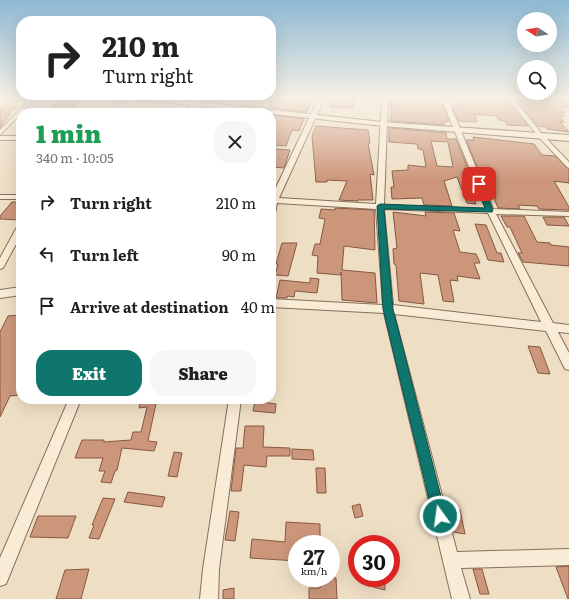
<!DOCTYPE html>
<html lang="en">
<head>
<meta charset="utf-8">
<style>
	:root { --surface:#fff; --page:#f6f6f6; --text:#202124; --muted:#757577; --accent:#0f766e }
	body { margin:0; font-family:Literata,serif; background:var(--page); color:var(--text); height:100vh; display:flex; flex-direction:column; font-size:15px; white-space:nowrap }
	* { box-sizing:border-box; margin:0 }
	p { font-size:13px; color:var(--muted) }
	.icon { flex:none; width:22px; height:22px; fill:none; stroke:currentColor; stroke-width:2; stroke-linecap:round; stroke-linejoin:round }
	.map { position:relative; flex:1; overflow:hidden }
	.drawer { position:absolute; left:16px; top:108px; width:260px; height:296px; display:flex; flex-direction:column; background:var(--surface); border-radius:16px; box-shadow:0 4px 16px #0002 }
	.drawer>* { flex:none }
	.guide { position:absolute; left:16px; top:16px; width:260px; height:84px; border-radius:16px; box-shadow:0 4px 16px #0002; background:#fff; color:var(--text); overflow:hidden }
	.needle { width:26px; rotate:282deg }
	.controls { position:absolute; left:517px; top:12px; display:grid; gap:8px }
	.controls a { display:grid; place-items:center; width:40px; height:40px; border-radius:50%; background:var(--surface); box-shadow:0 4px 16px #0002; font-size:20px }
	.speed { position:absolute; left:288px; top:535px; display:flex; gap:8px; font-size:20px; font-weight:700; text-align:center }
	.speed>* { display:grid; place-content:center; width:52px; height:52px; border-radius:50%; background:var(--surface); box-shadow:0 4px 16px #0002; line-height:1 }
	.speed small { font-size:10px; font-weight:400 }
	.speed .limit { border:6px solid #d22; background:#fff; color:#111 }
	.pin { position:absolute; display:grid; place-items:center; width:34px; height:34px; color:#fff; margin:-17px; border-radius:8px; box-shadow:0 2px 6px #0006 }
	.me { position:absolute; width:44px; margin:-22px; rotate:346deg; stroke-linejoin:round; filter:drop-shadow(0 0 3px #0008) }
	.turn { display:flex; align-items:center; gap:14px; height:84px; padding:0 20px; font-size:18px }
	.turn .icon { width:52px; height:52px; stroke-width:2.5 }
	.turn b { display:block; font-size:28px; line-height:34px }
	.round { display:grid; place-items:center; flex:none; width:42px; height:42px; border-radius:16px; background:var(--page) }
	.summary { display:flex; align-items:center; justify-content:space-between; height:68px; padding:0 20px }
	h1 { font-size:24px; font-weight:800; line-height:30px; color:#1e9e55 }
	.primary-button { display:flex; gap:8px; margin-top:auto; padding:8px 20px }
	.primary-button a { flex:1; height:46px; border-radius:16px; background:var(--accent); color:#fff; font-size:16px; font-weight:800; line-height:46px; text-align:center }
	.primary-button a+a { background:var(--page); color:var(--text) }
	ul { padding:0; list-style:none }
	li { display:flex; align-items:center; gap:12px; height:52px; padding:0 20px }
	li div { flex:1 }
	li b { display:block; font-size:15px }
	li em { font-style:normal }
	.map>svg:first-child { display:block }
</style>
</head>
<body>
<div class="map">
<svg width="569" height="599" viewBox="0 0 569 599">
	<rect width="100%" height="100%" fill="#eedec4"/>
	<path fill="#cc967a" stroke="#875741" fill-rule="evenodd" d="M272,97H303L313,98L307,112L271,108V105H269Z
		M332,97L354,99V108L330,107Z
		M389,97L438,99L439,104L443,105L449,121L444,122V125L390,121L392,109H390L391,105H389Z
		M458,97H497L498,99L508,101L528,126L507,125L505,121L499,120L496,116L474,114L477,122L458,121L452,106H461Z
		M532,97L569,100V108L560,107L565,113H561L564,117L559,116L564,122H560L569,132L547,129L545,127L538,126L517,101H534Z
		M62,99H82L70,113H49L53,109H50Z
		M8,100H17L16,109H13L0,128V111Z
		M271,115L304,119L299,131L292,130L286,146L271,145Z
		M316,126L368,130L370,143H368L374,175L370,174L373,200H358V201L339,200L347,181L327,180V182H316L312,136Z
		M389,128L446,133L447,139H456L468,169L464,168L476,204L467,203L457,177L444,181L452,206L424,205L422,198L392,199L391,187H394L392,171L408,170V165L426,167L423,150L418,149L417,144L389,142ZM431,141L448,142L453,167L437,166Z
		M473,137L534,144L542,155L555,156L569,169V183L554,181L569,207V210L539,209L537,206L518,205L520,209L498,208L494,198H496L484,169H478L466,140H474Z
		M276,149L290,150L284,168L271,167Z
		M12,202H21V220L0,219V216Z
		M335,208L374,210L375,250L344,246L342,270L375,273L377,303L342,300L341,272V275L317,273L318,256L312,255L315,244H320L325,219L319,218L321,209L335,210Z
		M393,212L426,216L425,212L454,213L460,231L453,230L460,252L476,254L480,263H474L480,279L457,276L458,281L450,280L454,302L443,301L438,275L420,273L424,304L399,301L396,265L394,264L393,249L397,248Z
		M501,216H524L537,242L550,243L551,245L569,247V266L523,262L518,253H522L510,227H507Z
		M543,217H564L569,226L547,225Z
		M475,224L486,225L497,253H501L504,262L488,260Z
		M282,243H297L288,276L275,275L278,264H276Z
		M310,278L319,279L317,293L295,291L294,297L287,296V298H276L280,280L310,283Z
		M21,315V395L10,396L0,417V332L8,316Z
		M528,346L540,347L550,374L538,373Z
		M141,399H157L148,441L157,442L154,451L122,448L117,470L115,471L111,483L101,482L105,471H99L103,458H75L82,440H104V442L131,440L133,432H141L147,407L139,408Z
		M255,401L276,404L275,413L253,411Z
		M245,426H264L263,447L290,448V456H267L266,467L244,465L241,491H231L236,448H243Z
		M292,449L313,450L314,460L292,459Z
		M174,452L182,453L177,477L168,476Z
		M316,468H325L326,493H317Z
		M128,492L165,497L162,507L124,502Z
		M103,498L115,499L99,539L89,538L94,525H92Z
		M360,504L363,516L355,518L352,506Z
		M449,508L460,510L465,534L453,532Z
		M230,511L239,512L235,541L225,540Z
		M38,516H76L68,538L30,537Z
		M286,522L320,524V544H297V561L250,558L252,539L285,542Z
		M569,566V599H568L556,567Z
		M89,569L81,599H56L65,570Z
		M473,569H482L489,594H480Z
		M320,578H336L337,599H309V588H320Z
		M372,578H385V590L373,587Z
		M234,588V599H223V590Z"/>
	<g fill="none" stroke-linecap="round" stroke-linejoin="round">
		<g stroke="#886f5b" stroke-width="2">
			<path id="street" d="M0,97H3L0,100Z
				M32,97H37L0,135V130Z
				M123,97H128L111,113H105Z
				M194,97H200L192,113H186Z
				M265,97H271L264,111H260Z
				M319,97H325L279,198L376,204L382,97H388L384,205L486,209L441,97H447L493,209L569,212V216L496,214L553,323L569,325V333L558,332L569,353V370L565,369L546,331L394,314L457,552L569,549V565L461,568L470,599H452L384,313L271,307V299L383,305L376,209L277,203L275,213L271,215V198ZM384,209L488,213L541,322L393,305Z
				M507,97H512L542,134L569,162V168L567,167L538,136Z
				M0,136H21V140H0Z
				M0,195H21V199H0Z
				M21,224V235L3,268L0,269V258L17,227Z
				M21,287V295L0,298V290Z
				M69,399H81L6,584L0,586V558Z
				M229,399H241L219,569L218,599H200L203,569Z"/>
		</g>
		<g stroke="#6a503e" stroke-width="2">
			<path id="secondary" d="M130,97H154L383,122L569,135V141L383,126L134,99Z"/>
		</g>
		<use href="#street" fill="#f9ecd7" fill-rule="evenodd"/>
		<use href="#secondary" fill="#f9ecd7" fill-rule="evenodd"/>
	</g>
	<linearGradient id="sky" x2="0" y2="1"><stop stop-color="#8db9d4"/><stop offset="0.54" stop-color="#f7f0e4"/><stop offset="1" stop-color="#f7f0e4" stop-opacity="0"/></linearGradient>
	<rect width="569" height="181" fill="url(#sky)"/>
	<path fill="#0f766e" stroke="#0a4d48" d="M476,182L482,184L493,210L492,212L384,209L393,309L446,516L444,521L440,523L435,521L433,516L383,309L377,206L380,204L485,208L475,184Z"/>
</svg>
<div class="controls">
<a><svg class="needle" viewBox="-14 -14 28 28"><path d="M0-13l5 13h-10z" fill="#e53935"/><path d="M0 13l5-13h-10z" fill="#757577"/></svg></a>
<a><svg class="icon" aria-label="search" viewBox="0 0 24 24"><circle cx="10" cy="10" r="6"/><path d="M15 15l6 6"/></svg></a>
</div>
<div class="speed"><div>27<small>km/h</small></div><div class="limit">30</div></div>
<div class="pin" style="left:479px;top:184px;background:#d93025"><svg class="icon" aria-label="arrive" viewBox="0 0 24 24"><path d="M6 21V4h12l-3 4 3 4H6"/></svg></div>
<svg class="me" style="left:440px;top:516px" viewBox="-20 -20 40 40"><circle r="17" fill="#0f766e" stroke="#fff" stroke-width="3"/><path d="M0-11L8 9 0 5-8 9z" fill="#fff"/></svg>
<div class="guide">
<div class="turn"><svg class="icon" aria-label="right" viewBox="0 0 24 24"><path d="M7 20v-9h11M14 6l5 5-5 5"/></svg><div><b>210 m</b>Turn right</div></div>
</div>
<section class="drawer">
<div class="summary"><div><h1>1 min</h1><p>340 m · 10:05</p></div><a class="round"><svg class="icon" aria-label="close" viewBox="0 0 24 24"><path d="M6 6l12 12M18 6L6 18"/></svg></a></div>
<ul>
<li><svg class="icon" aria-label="right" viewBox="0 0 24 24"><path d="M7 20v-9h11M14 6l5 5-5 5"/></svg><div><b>Turn right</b></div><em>210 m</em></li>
<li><svg class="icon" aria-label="left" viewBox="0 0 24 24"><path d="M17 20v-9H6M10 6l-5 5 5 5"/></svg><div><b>Turn left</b></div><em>90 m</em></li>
<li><svg class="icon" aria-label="arrive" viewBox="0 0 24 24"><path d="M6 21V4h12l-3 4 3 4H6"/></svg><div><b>Arrive at destination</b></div><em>40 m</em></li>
</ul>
<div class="primary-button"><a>Exit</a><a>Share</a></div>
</section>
</div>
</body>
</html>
